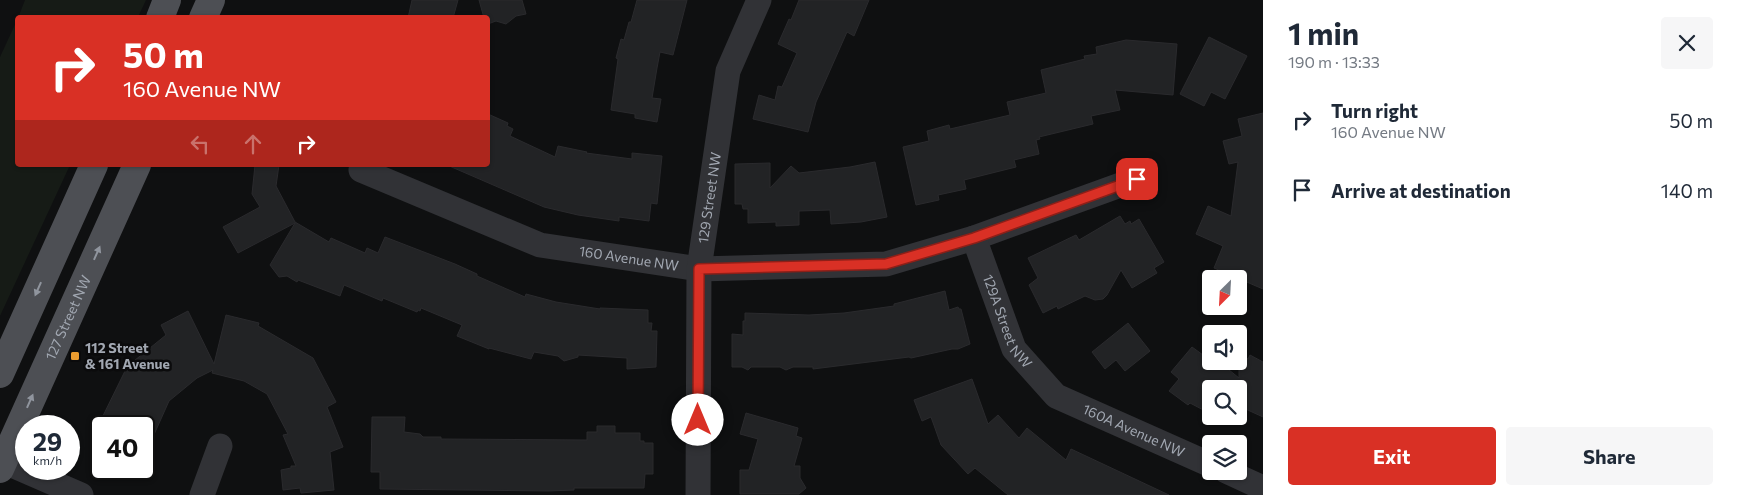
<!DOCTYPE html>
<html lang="en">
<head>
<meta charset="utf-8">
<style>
	:root { --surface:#fff; --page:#f6f6f7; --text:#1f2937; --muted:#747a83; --accent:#d93025 }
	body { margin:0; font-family:Commissioner,sans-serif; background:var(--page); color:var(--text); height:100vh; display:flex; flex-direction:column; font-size:19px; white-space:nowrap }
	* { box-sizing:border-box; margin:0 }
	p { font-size:16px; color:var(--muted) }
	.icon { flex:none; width:28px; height:28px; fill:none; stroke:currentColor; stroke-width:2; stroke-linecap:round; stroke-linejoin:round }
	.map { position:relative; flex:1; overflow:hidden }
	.sheet { display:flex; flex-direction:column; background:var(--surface); width:475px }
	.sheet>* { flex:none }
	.top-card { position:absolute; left:15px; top:15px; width:475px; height:152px; border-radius:5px; box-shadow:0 1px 4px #0004; background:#d93025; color:#fff; overflow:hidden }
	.needle { width:32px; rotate:204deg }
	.buttons { position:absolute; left:1202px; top:270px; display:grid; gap:10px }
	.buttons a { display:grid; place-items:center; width:45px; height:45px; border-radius:5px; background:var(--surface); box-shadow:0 1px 4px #0004; font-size:25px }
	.speed { position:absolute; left:15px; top:415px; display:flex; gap:10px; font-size:25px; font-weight:700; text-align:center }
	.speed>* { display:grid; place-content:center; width:65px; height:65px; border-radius:50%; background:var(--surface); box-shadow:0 1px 4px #0004; line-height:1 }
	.speed small { font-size:12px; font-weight:400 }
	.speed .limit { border:2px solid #111; border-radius:8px; background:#fff; color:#111 }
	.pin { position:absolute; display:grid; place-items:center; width:42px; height:42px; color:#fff; margin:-21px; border-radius:10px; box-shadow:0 2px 8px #0006 }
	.me { position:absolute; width:55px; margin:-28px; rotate:0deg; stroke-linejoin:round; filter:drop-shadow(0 0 4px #0008) }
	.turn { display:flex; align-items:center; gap:18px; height:105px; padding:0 25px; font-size:22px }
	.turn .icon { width:65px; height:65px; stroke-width:2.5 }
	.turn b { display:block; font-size:35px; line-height:42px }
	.lanes { display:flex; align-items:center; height:48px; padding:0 25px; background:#0003; justify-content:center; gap:25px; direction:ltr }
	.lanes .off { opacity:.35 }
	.round { display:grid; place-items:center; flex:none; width:52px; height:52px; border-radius:5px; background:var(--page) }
	.overview { display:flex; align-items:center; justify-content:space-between; height:85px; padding:0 25px }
	h1 { font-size:30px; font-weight:700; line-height:38px }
	.cta { display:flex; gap:10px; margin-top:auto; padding:10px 25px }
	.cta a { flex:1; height:58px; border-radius:5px; background:var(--accent); color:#fff; font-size:20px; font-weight:700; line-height:58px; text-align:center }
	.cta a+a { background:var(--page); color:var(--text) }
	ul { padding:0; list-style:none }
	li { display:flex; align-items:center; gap:15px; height:70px; padding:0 25px }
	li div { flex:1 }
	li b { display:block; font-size:19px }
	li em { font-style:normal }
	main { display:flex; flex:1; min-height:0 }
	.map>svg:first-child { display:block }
</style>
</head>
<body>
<main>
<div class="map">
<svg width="1263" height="495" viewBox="0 0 1263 495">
	<rect width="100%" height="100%" fill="#0f1011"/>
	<path fill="#161b16" d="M25,0H146L138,17L18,18Z
		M18,18V165H70L0,316V57Z"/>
	<path fill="#222325" stroke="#2a2a2d" d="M412,0H458L453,18H408Z
		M479,0H522L526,14L516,16L506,24L496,21L488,24V18H484Z
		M637,0H687L673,55L660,52L657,68L652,98L661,99L657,122L635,118V114L611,110L618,59L616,58L621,39L624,40L629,22H631Z
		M799,0H869L854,36L847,32L816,102L808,132L753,119L759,95L775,100L778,86L782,87L797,53L778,44L789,19L791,20Z
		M1209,37L1247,56L1225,99L1211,92L1204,106L1180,94Z
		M1126,40L1177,44L1173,95L1115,90L1120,110L1091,116L1093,124L1039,137L1040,139L1036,140L1039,154L1014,160L1016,167L964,180L966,189L938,195L939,200L916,205L903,147L929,141L927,131L949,125L950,129L1010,115L1007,102L1046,93L1041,70L1085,59L1084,56L1097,54L1096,47Z
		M1263,113V289L1214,268L1223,246L1196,234L1208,206L1231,216L1238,162L1229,164L1223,141L1242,136L1238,119Z
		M488,114L508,123L507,126L513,129L510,136L555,157L558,146L587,152L586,153L632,159V153L662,156L657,204L651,203L649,221L619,217V221L578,215L544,207L447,165H488Z
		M875,162L887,217L861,222L831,224L830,210L799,211V225L776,226V222L748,223V209H743L742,204H735V164L770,163V188L791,166L799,173L850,167Z
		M255,165H279L276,186L295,222L329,242L331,238L365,253L367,248L378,253L385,237L455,264L477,274V276L525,297L526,294L556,302L600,309V308L648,310V323H652L651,331H657L656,367L627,369V358L578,355V357L564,361L558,356L534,352L531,359L489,348V349L457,336L462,325L421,308L420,311L418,310L417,312L383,298L382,301L344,285L340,296L298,280L297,282L287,276L279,277L270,265L295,223L238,253L223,227L260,207L252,194Z
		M1120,216L1125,224L1130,221L1131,224L1139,219L1164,262L1154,268L1157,273L1132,288L1121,270L1107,295L1103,299L1095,300L1085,296L1058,309L1057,306L1043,313L1029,285L1038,278L1028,258L1076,235L1079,240Z
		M945,291L949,310L958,307L959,309H961L970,344L958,349H952L911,358L909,357L813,369V367H793L786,370L780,367H751L748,370L742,367H732V334L743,335V321H745V313L809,315L844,313L894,306V304Z
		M188,311L214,364L226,315L259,323L258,326L313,358L336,402L327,407L343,447L330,452L334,490L301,493L300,488L283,490L281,470L291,468V466H296L283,435L288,434L267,394L244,381L212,373L213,370L197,378L169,401L144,457V426H98L125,371L131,367L129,365L166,335L161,325Z
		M1128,323L1150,351L1125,371L1116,360L1105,369L1092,352Z
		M1192,347L1203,355L1206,351L1211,356V361H1218L1239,378V355L1248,359L1250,355L1263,362V417L1239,406V389H1211V414L1190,403L1188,405L1169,391L1179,379L1171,372Z
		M972,379L988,424L998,415L1019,438L1027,428L1066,460L1071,449L1169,495H1008L975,468L968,474L941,445L931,417L922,421L914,400Z
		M746,413L798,428L796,436L802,438L794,466H800V478L806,488L799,494H740V470H749L758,439L740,434Z
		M372,417H405L404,432L420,434L423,437H441V439L587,440V432H597V426H615V433H640V441H644V443H653V474H645L644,488H574V490L548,491L380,489V472H371Z"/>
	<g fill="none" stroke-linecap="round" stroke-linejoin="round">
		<g stroke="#313236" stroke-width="25">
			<path id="s1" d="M361,170L540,245L699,269L886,264L974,238L1137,179"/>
			<path id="s2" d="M974,238L1014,349L1056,396L1211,465"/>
			<path d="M0,460L81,495"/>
			<path d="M1226,471L1263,488"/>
			<path d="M202,495L220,446"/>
			<path id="s3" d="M698,495L699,269L728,71L759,0"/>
		</g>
		<g stroke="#4d4f54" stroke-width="28">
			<path d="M160,18L167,0"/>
			<path d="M203,18L211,0"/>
			<path d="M0,374L94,165"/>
			<path id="s4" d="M0,469L137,165"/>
		</g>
	</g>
	<defs><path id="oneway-solid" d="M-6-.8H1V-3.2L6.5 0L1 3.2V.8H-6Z" transform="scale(1.25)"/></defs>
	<g fill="#90959e">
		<use href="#oneway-solid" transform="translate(97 253) rotate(-66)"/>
		<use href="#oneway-solid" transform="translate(38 289) rotate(114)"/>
		<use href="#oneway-solid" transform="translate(30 401) rotate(-66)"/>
	</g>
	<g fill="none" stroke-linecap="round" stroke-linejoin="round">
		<g stroke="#8d1f18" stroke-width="12">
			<path id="route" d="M698,420L699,269L886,264L974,238L1137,179"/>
		</g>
		<use href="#route" stroke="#d93025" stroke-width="9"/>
	</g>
	<rect fill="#e99b2f" stroke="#0b0b0c" stroke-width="2" x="70" y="351" width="10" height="10" rx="2.5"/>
	<g text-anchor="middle" stroke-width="5" stroke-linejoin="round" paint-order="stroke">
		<g font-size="14" fill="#a1a7b1" stroke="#0b0b0c">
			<text dy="5" stroke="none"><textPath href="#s3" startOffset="298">129 Street NW</textPath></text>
			<text dy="5" stroke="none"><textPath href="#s1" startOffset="284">160 Avenue NW</textPath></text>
			<text dy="5" stroke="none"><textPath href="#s4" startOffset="166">127 Street NW</textPath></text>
			<text dy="5" stroke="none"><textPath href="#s2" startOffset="90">129A Street NW</textPath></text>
			<text dy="5" stroke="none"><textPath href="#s2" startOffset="266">160A Avenue NW</textPath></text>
		</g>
		<g font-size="14" font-weight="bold" fill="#a1a7b1" stroke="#0b0b0c" text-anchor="start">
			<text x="85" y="353">112 Street<tspan x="85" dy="16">&amp; 161 Avenue</tspan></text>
		</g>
	</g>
</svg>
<div class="buttons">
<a><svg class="needle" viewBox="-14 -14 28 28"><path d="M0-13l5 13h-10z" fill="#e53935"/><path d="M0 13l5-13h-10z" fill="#747a83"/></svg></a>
<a><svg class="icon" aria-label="sound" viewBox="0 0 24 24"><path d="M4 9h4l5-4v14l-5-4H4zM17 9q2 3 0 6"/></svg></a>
<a><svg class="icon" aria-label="search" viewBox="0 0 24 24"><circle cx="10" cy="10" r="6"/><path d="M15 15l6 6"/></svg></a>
<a><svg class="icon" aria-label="layers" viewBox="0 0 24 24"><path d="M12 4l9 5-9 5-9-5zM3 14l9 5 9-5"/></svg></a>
</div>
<div class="speed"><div>29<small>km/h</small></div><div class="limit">40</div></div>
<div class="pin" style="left:1137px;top:179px;background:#d93025"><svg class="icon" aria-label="arrive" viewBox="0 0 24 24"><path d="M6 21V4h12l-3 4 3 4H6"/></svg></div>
<svg class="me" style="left:698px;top:420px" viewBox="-20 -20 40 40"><circle r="19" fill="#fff"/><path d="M0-13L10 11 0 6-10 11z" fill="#d93025"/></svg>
<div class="top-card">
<div class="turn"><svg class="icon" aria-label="right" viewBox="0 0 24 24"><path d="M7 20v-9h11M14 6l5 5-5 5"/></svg><div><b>50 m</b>160 Avenue NW</div></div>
<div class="lanes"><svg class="icon off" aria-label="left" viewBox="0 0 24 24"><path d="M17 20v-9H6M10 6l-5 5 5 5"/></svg><svg class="icon off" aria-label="ahead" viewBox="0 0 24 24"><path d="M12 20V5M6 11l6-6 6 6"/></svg><svg class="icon" aria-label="right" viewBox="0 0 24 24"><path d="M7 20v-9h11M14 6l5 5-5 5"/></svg></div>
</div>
</div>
<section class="sheet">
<div class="overview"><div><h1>1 min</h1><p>190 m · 13:33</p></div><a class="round"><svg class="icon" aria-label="close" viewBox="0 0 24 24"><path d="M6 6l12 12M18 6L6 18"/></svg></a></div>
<ul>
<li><svg class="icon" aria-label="right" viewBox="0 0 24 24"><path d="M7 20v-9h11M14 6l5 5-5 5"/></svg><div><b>Turn right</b><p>160 Avenue NW</p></div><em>50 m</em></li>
<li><svg class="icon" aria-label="arrive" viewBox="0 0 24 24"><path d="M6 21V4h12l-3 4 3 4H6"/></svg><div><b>Arrive at destination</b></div><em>140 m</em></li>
</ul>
<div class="cta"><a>Exit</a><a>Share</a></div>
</section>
</main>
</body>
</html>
